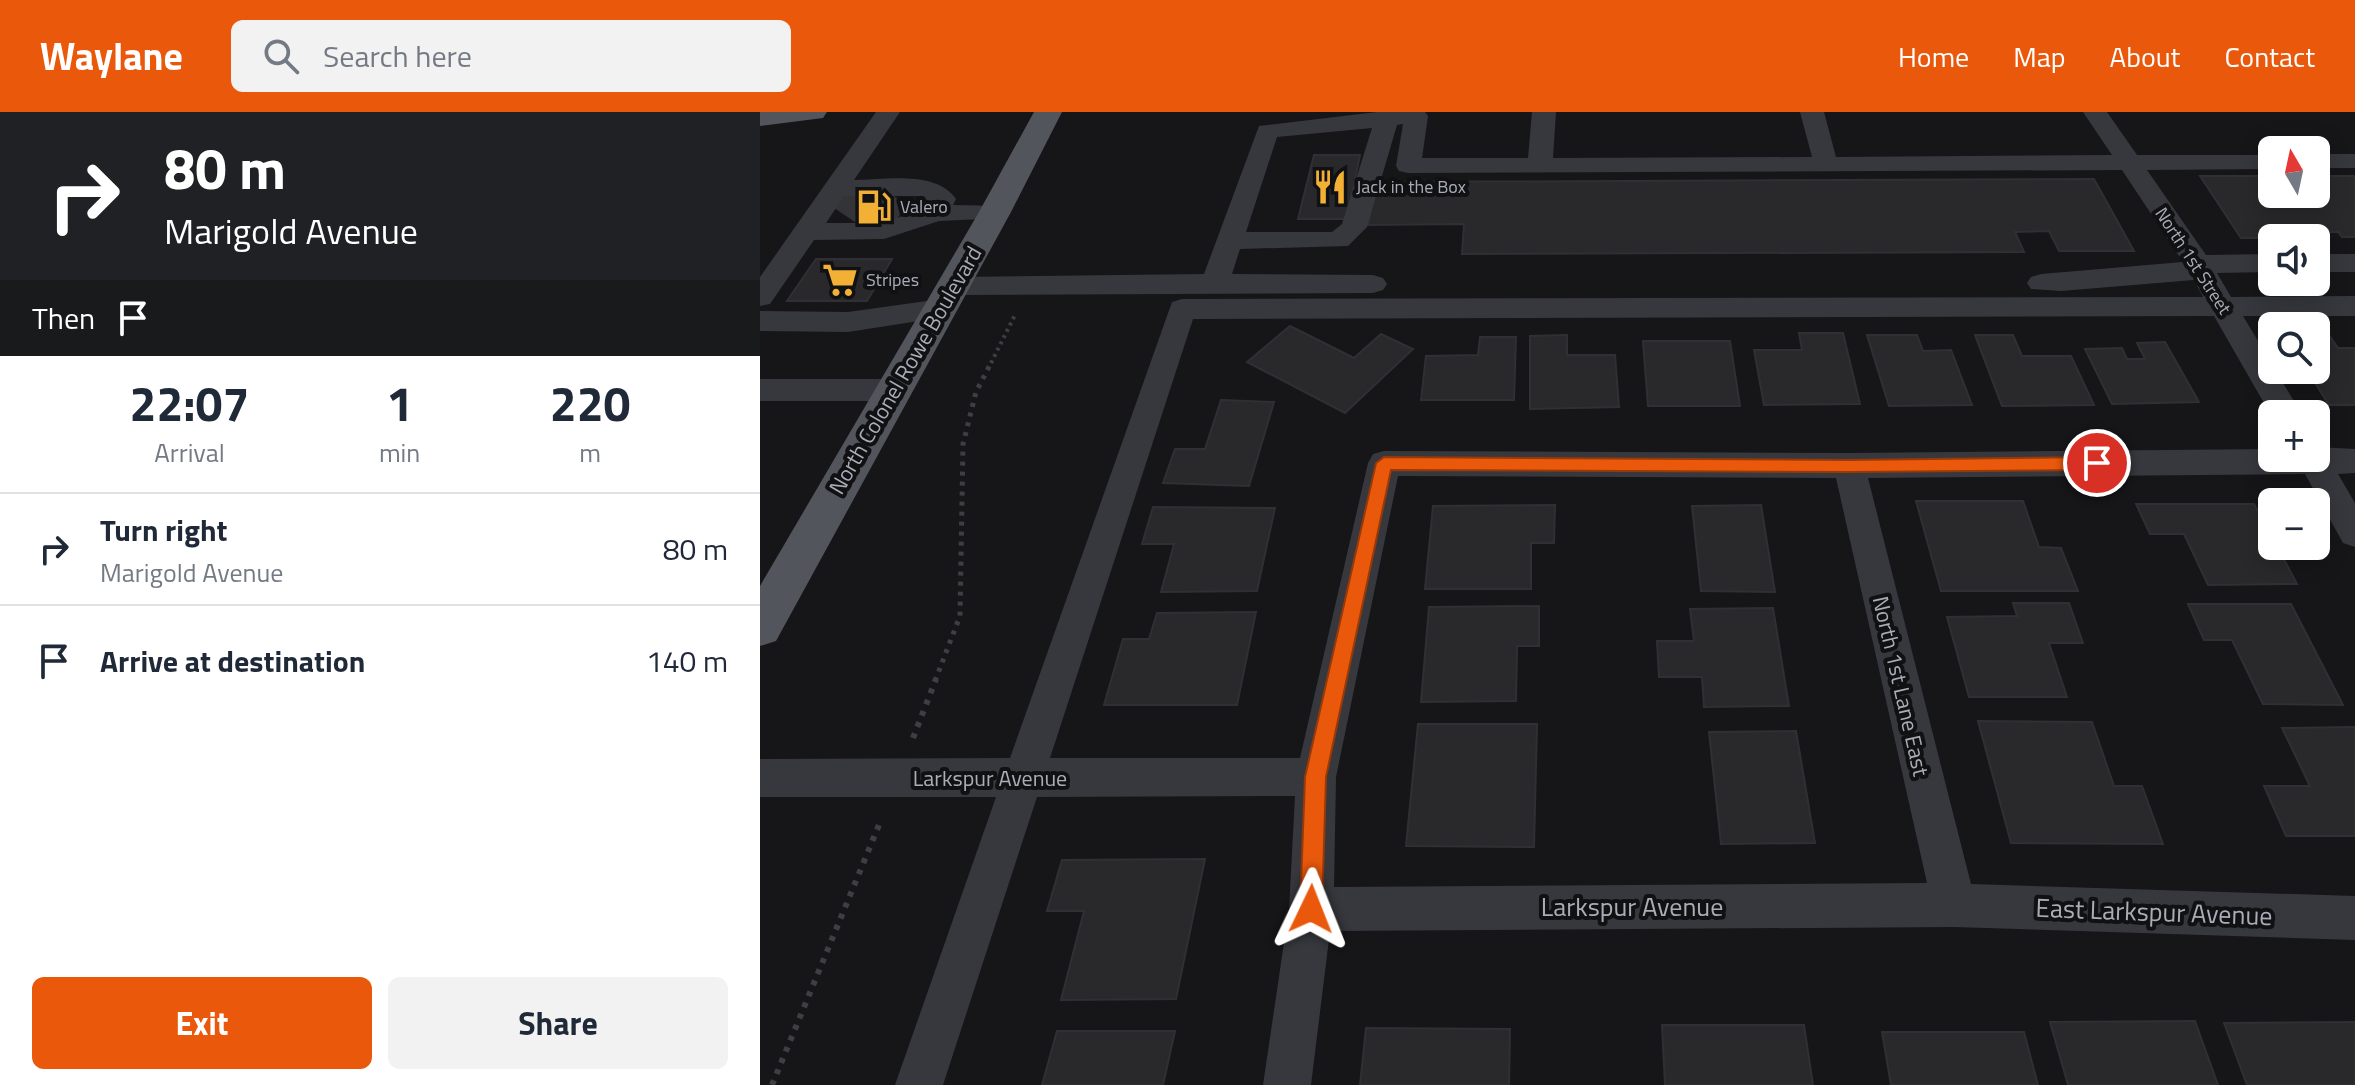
<!DOCTYPE html>
<html lang="en">
<head>
<meta charset="utf-8">
<style>
	:root { --surface:#fff; --page:#f2f2f3; --text:#1f2937; --muted:#747a83; --line:#e0e1e3; --accent:#ea580c }
	body { margin:0; font-family:"Titillium Web",sans-serif; background:var(--page); color:var(--text); height:100vh; display:flex; flex-direction:column; font-size:30px; white-space:nowrap }
	* { box-sizing:border-box; margin:0 }
	p { font-size:26px; color:var(--muted) }
	.icon { flex:none; width:44px; height:44px; fill:none; stroke:currentColor; stroke-width:2; stroke-linecap:round; stroke-linejoin:round }
	.map { position:relative; flex:1; overflow:hidden }
	.drawer { display:flex; flex-direction:column; background:var(--surface); width:760px }
	.drawer>* { flex:none }
	.top-card { background:#202124; color:#fff; overflow:hidden }
	.needle { width:52px; rotate:351deg }
	.controls { position:absolute; left:1498px; top:24px; display:grid; gap:16px }
	.controls a { display:grid; place-items:center; width:72px; height:72px; border-radius:12px; background:var(--surface); box-shadow:0 4px 20px #0003; font-size:40px }
	.pin { position:absolute; display:grid; place-items:center; width:68px; height:68px; color:#fff; margin:-34px; border:4px solid #fff; border-radius:50%; box-shadow:0 2px 8px #0007 }
	.me { position:absolute; width:88px; margin:-44px; rotate:2deg; stroke-linejoin:round; filter:drop-shadow(0 0 6px #0008) }
	.turn { display:flex; align-items:center; gap:28px; height:168px; padding:0 32px; font-size:36px }
	.turn .icon { width:104px; height:104px; stroke-width:2.5 }
	.turn b { display:block; font-size:56px; line-height:68px }
	.then { display:flex; align-items:center; height:76px; padding:0 32px; background:#0003; gap:16px; font-size:30px }
	.eta { display:flex; justify-content:space-evenly; align-items:center; height:136px; text-align:center }
	.eta b { font-size:48px; font-weight:700; line-height:56px }
	.button { display:flex; gap:16px; margin-top:auto; padding:16px 32px }
	.button a { flex:1; height:92px; border-radius:12px; background:var(--accent); color:#fff; font-size:32px; font-weight:700; line-height:92px; text-align:center }
	.button a+a { background:var(--page); color:var(--text) }
	ul { padding:0; list-style:none }
	li { display:flex; align-items:center; gap:24px; height:112px; padding:0 32px; border-top:2px solid var(--line) }
	li div { flex:1 }
	li b { display:block; font-size:30px }
	li em { font-style:normal }
	header { display:flex; align-items:center; gap:48px; box-sizing:border-box; height:112px; padding:0 40px; background:var(--accent); color:#fff }
	header strong { font-size:38px }
	nav { display:flex; gap:44px; margin-inline-start:auto; font-size:28px }
	.search { width:560px; height:72px; background:var(--page); display:flex; align-items:center; gap:20px; box-sizing:border-box; padding:0 28px; border-radius:12px; color:var(--muted); font-size:30px }
	main { display:flex; flex:1; min-height:0 }
	.map>svg:first-child { display:block }
</style>
</head>
<body>
<header>
<strong>Waylane</strong>
<div class="search"><svg class="icon" aria-label="search" viewBox="0 0 24 24"><circle cx="10" cy="10" r="6"/><path d="M15 15l6 6"/></svg>Search here</div>
<nav><a>Home</a><a>Map</a><a>About</a><a>Contact</a></nav>
</header>
<main>
<section class="drawer">
<div class="top-card">
<div class="turn"><svg class="icon" aria-label="right" viewBox="0 0 24 24"><path d="M7 20v-9h11M14 6l5 5-5 5"/></svg><div><b>80 m</b>Marigold Avenue</div></div>
<div class="then">Then<svg class="icon" aria-label="arrive" viewBox="0 0 24 24"><path d="M6 21V4h12l-3 4 3 4H6"/></svg></div>
</div>
<div class="eta">
<div><b>22:07</b><p>Arrival</p></div>
<div><b>1</b><p>min</p></div>
<div><b>220</b><p>m</p></div>
</div>
<ul>
<li><svg class="icon" aria-label="right" viewBox="0 0 24 24"><path d="M7 20v-9h11M14 6l5 5-5 5"/></svg><div><b>Turn right</b><p>Marigold Avenue</p></div><em>80 m</em></li>
<li><svg class="icon" aria-label="arrive" viewBox="0 0 24 24"><path d="M6 21V4h12l-3 4 3 4H6"/></svg><div><b>Arrive at destination</b></div><em>140 m</em></li>
</ul>
<div class="button"><a>Exit</a><a>Share</a></div>
</section>
<div class="map">
<svg width="1595" height="973" viewBox="0 0 1595 973">
	<rect width="100%" height="100%" fill="#161618"/>
	<path fill="#29292c" stroke="#303034" stroke-width="2" d="M554,43H600L587,107H538Z
		M1440,64H1512V82H1556V64H1595V125H1582L1578,120H1502L1506,126H1481Z
		M1334,67L1374,139H1299L1289,119L1255,120L1264,140L702,142L704,112L608,113L616,70Z
		M56,147H132L107,189H27Z
		M530,214L594,246L621,222L653,237L585,301L487,250Z
		M1556,220H1567L1578,236H1595V293H1569L1547,258H1556Z
		M1039,221H1083L1100,292L1004,293L994,238H1042Z
		M807,223V243H855L859,295L770,297V224Z
		M1107,223H1157L1163,239L1191,238L1212,293L1129,294Z
		M1215,223H1253L1262,244H1311L1334,293L1242,294Z
		M720,225H756L754,288H661L666,244L718,243Z
		M883,229H970L980,294H888Z
		M1405,230L1439,290L1352,292L1325,237L1362,236L1367,247H1385L1377,231Z
		M461,288L514,290L489,374L403,371L415,337H445Z
		M1156,389H1263L1279,435L1301,436L1318,479H1181Z
		M1376,392H1494L1512,425V434H1517L1537,472L1448,473L1424,422H1390Z
		M795,393L794,431H771V477H665L673,394Z
		M1001,393L1015,480L941,479L932,394Z
		M393,395L515,396L497,479L401,480L414,432H382Z
		M1253,491H1309L1323,531H1289L1307,585H1209L1187,505L1257,504Z
		M1428,492H1531L1583,593L1503,592L1472,528H1444Z
		M779,494V534H757L756,589L661,590L669,495Z
		M1013,496L1029,594L944,595L942,565H899L897,529H934L930,497Z
		M496,500L477,593H344L363,527H389L397,501Z
		M1218,609L1332,610L1354,674H1382L1403,732L1251,731Z
		M658,612H777L774,735L646,734Z
		M1595,615V724H1526L1504,674H1550L1522,616Z
		M1036,619L1055,731L961,732L949,620Z
		M445,747L416,887L301,888L324,799H287L302,748Z
		M1435,909L1458,973H1308L1290,910Z
		M1595,910V973H1487L1464,911Z
		M902,913H1044L1053,973H905Z
		M606,916L750,917L749,973H600Z
		M297,919H415L403,973H282Z
		M1122,920H1264L1278,973H1131Z"/>
	<g fill="none" stroke-linecap="round" stroke-linejoin="round">
		<path stroke="#333438" stroke-width="27" stroke-dasharray="27 13" stroke-linecap="butt" d="M86,104L99,85
			M123,104L135,85"/>
		<path stroke="#3d3f44" stroke-width="4" stroke-dasharray="3 4" stroke-linecap="butt" d="M231,251L256,201"/>
		<path stroke="#3d3f44" stroke-width="5" stroke-dasharray="4 6" stroke-linecap="butt" d="M175,569L200,504L203,332L216,280L232,249"/>
		<path stroke="#3d3f44" stroke-width="6" stroke-dasharray="5 7" stroke-linecap="butt" d="M153,626L176,567
			M12,973L121,708"/>
		<path fill="#37383d" fill-rule="evenodd" d="M116,0H140L94,68C125,68 176,58 196,87L193,93L244,94L248,100L244,106L179,109L124,127L54,128L10,192L0,194V165ZM84,84H160L169,89L166,96L122,111H66Z
			M617,0H665L668,4L662,46H768L772,0H796L793,46L1052,45L1040,0H1064L1076,45L1352,43L1323,0H1347L1377,43H1512V57L1387,58L1446,143L1512,142V160L1457,161L1471,185L1595,184V204H1483L1512,252V258H1515L1542,302H1512V305L1454,204L433,207L290,646H540L608,351L613,342L624,339L1089,341L1512,337V346H1556V335L1595,337V361L1578,362L1595,391V435L1583,431L1545,362L1108,366L1211,772L1595,784V828L1194,815L570,819L551,973H503L529,797L535,684L277,685L183,973H135L236,685H0V647L250,646L412,190L422,187L1443,185L1434,168L1301,179L1271,177L1267,171L1271,165L1281,162L1423,150L1362,58L648,61L639,59L636,54L643,12L637,13L607,115L588,134L480,137L472,162L613,163L623,166L627,172L623,178L613,181L193,183L183,181L179,174L183,167L193,165L444,162L499,14ZM612,16L582,112L572,120H486L517,25ZM638,364L1076,366L1167,771L574,775L576,665Z
			M1556,42H1595V56H1556Z
			M1556,142H1595V160H1556Z
			M181,187L191,190L195,197L191,204L88,220L0,219V199L88,200Z
			M0,267H134L145,270L149,278L145,286L134,289H0Z"/>
		<path fill="#53555c" fill-rule="evenodd" d="M0,0H67L63,6L0,14Z
			M274,0H302L251,100L16,529L0,534V474L219,100Z"/>
	</g>
	<path fill="#ea580c" stroke="#983908" stroke-width="2" d="M624,345L1089,348L1337,345L1345,351L1337,358L1089,360L631,358L566,665L562,797L559,805L551,808L543,805L540,797L545,665L616,351Z"/>
	<defs>
		<g id="restaurant-bare" transform="scale(2.76)"><path d="M-5-6h1v4h1v-4h1v4h1v-4h1v5L-1.5 .5V6h-2V.5L-5-1ZM5-6V6H3V1.5H1.5Q1.5-4 5-6Z" fill="#f2b134" stroke="#111113" stroke-width="2.5" paint-order="stroke"/></g>
		<g id="fuel-bare" transform="scale(2.76)"><path d="M-5.5-6h7V0h2V4h1.3V-2.5L3-4.5l.8-.8L6-3V5H2.5V1h-1V6h-7ZM-4.2-4.7v3.2H.2V-4.7Z" fill="#f2b134" stroke="#111113" stroke-width="2.5" paint-order="stroke"/></g>
		<g id="supermarket-bare" transform="scale(2.76)"><path d="M-6-5.5h2.5l.6 2H6L4.5 2H-2.5L-4.4-4H-6ZM-1.5 3.2a1.3 1.3 0 1 0 .1 0ZM3 3.2a1.3 1.3 0 1 0 .1 0Z" fill="#f2b134" stroke="#111113" stroke-width="2.5" paint-order="stroke"/></g>
	</defs>
	<g fill-rule="evenodd">
		<use href="#restaurant-bare" x="570" y="75"/>
		<use href="#fuel-bare" x="114" y="95"/>
		<use href="#supermarket-bare" x="80" y="168"/>
	</g>
	<g text-anchor="middle" stroke-width="8" stroke-linejoin="round" paint-order="stroke">
		<g font-size="18" fill="#a8adb8" stroke="#111113" text-anchor="start">
			<text x="596" y="81">Jack in the Box</text>
			<text x="140" y="101">Valero</text>
			<text x="106" y="174">Stripes</text>
		</g>
		<g font-size="18" fill="#a8adb8" stroke="#111113">
			<text transform="translate(1433 149) rotate(57)" y="6">North 1st Street</text>
		</g>
		<g font-size="22" fill="#a8adb8" stroke="#111113">
			<text transform="translate(145 258) rotate(-60)" y="8">North Colonel Rowe Boulevard</text>
			<text transform="translate(1141 574) rotate(77)" y="8">North 1st Lane East</text>
			<text x="230" y="674">Larkspur Avenue</text>
		</g>
		<g font-size="26" fill="#a8adb8" stroke="#111113">
			<text x="872" y="804">Larkspur Avenue</text>
			<text transform="translate(1394 800) rotate(2)" y="9">East Larkspur Avenue</text>
		</g>
	</g>
</svg>
<div class="controls">
<a><svg class="needle" viewBox="-14 -14 28 28"><path d="M0-13l5 13h-10z" fill="#e53935"/><path d="M0 13l5-13h-10z" fill="#747a83"/></svg></a>
<a><svg class="icon" aria-label="sound" viewBox="0 0 24 24"><path d="M4 9h4l5-4v14l-5-4H4zM17 9q2 3 0 6"/></svg></a>
<a><svg class="icon" aria-label="search" viewBox="0 0 24 24"><circle cx="10" cy="10" r="6"/><path d="M15 15l6 6"/></svg></a>
<a>+</a>
<a>−</a>
</div>
<div class="pin" style="left:1337px;top:351px;background:#d93025"><svg class="icon" aria-label="arrive" viewBox="0 0 24 24"><path d="M6 21V4h12l-3 4 3 4H6"/></svg></div>
<svg class="me" style="left:551px;top:797px" viewBox="-20 -20 40 40"><path d="M0-17L14 15 0 8-14 15z" fill="#ea580c" stroke="#fff" stroke-width="4"/></svg>
</div>
</main>
</body>
</html>
